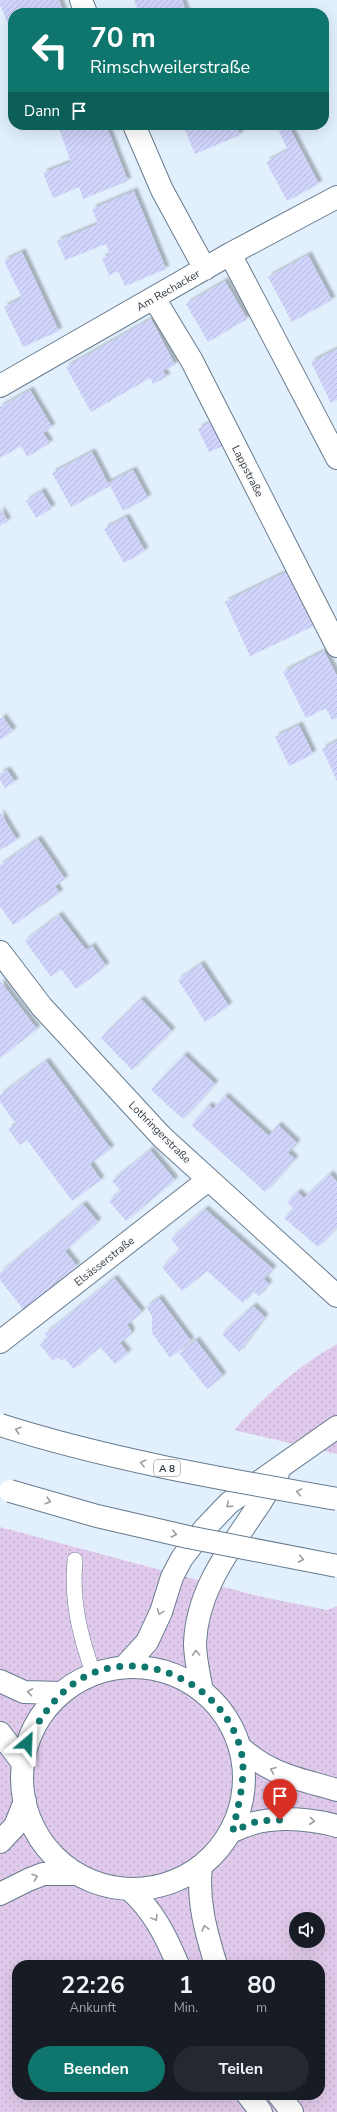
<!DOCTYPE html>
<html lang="de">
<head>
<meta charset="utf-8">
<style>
	:root { --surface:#171b24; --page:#242831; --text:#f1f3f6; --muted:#9ea1a6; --accent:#0f766e }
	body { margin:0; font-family:"Nunito Sans",sans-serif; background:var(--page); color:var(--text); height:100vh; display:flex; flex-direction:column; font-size:15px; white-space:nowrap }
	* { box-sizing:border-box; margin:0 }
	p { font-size:13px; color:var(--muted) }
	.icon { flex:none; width:22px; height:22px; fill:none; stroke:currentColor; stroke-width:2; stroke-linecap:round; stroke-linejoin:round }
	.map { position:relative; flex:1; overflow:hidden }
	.side { position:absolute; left:12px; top:1960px; width:313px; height:140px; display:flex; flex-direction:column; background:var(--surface); border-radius:16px; box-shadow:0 4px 16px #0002 }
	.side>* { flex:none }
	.top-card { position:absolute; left:8px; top:8px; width:321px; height:122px; border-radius:16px; box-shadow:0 4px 16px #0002; background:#0f766e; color:#fff; overflow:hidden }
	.fabs { position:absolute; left:289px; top:1912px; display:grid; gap:8px }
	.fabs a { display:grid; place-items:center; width:36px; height:36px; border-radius:50%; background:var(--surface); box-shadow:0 4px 16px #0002; font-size:20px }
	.pin { position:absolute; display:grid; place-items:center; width:34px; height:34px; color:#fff; margin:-41px -17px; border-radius:50% 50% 50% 0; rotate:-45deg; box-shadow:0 0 4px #0007 }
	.pin .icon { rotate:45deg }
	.me { position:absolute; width:44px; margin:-22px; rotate:26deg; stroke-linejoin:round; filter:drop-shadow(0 0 3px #0008) }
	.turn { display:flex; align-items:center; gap:14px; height:84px; padding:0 16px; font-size:18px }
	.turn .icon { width:52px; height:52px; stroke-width:2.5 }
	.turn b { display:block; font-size:28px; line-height:34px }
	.then { display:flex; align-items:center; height:38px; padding:0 16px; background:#0003; gap:8px; font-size:15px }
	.eta { display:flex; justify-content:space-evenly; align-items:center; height:68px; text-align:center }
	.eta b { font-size:24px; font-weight:700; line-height:28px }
	.cta { display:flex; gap:8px; margin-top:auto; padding:8px 16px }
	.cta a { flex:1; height:46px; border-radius:24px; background:var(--accent); color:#fff; font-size:16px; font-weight:700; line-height:46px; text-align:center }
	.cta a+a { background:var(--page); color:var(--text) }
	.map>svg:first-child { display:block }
</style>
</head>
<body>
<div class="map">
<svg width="337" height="2112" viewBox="0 0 337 2112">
	<defs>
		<pattern id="grass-dots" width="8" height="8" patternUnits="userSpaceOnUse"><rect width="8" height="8" fill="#e0caeb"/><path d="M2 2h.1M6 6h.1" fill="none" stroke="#c1aecb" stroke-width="1.8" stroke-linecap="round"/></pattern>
		<pattern id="building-hatch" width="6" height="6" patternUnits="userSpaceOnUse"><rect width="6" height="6" fill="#d1d5fc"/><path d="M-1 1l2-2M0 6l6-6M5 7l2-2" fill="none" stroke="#b4b8d9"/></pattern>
		<filter id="shadow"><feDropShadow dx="3.5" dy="-3.5" stdDeviation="1" flood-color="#0004"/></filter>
	</defs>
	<rect width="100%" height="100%" fill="#e2f0fd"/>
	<path fill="url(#grass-dots)" fill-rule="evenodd" d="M337,1344V1454L234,1430C263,1397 298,1366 337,1344Z
		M0,1527L262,1597L327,1610L337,1606V2112H0ZM296,1919H318V1941H296ZM17,1965H320V2095H17Z"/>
	<path fill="url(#building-hatch)" filter="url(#shadow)" d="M0,0H59L64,13H13V36L0,5Z
		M134,0H182L187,13H139Z
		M50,125H106L128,181L83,199L79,187L53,198L43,173L71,162L59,129L53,131Z
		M183,125H236L240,135L195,154Z
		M276,125H288L319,184L287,201L266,162L288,150Z
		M134,191L166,269L125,286L118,271L109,275L102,258L110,255L106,244L65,260L57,241L98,224L92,209Z
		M22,252L59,331L23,347L4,307L22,298L4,261Z
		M308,255L332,300L292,322L268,277Z
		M225,281L247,319L208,342L186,304Z
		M151,319L175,365L163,371L167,377L153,384L150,378L91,412L66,367Z
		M337,349V400L331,403L311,362Z
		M30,390L52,427L43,433L50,443L27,457L21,446L0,458V407Z
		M211,422L223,446L209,452L198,429Z
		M92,452L108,483L133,470L148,498L123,511L110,486L71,507L52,473Z
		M42,491L52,508L36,518L26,501Z
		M0,509L8,521L0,526Z
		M126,517L145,551L124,563L104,529Z
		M290,570L316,625L250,656L225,602Z
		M324,651L337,676V718L332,720L326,708L306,718L283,672Z
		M3,717L13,731L0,740V719Z
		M299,725L313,754L289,766L275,737Z
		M337,741V781L322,749Z
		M7,770L15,782L5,788L0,780V774Z
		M0,812L17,840L0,850Z
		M38,839L65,879L55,886L60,893L13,925L0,906V865Z
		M59,915L86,950L92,946L106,966L76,989L61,969L51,977L25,941Z
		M201,964L229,1006L205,1022L178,980Z
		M0,981L37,1029L0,1058Z
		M141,999L172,1031L132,1070L101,1038Z
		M184,1055L215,1084L183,1119L151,1090Z
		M46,1061L111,1149L90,1164L101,1180L72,1201L27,1140L20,1145L8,1129L16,1124L0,1102V1095Z
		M225,1096L269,1136L278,1125L297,1143L288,1153L295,1159L265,1192L191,1125L209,1105L213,1109Z
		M150,1150L175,1180L126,1221L109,1201L121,1191L112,1181Z
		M330,1174L337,1182V1227L318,1247L284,1218L294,1209L287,1202L298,1192L304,1198Z
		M83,1204L98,1222L65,1251L77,1266L24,1310L0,1280V1273Z
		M205,1209L273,1269L264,1279L269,1284L259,1296L253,1291L243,1303L207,1271L182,1291L162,1267L180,1250L171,1239Z
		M114,1278L142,1312L127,1325L131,1330V1334L120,1343L128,1353L115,1364L100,1347L74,1369L64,1358L61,1361L58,1357L53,1361L40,1345L48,1338L45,1334Z
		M159,1298L191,1341L170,1358L152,1333V1316L146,1307Z
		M253,1306L265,1317L239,1352L222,1334Z
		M196,1340L223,1376L207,1389L179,1353Z"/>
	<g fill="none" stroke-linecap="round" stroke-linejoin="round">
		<g stroke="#667b8e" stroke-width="16">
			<path id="lane" d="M75,1560C71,1601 80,1635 93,1673"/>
		</g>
		<g stroke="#667b8e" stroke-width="24">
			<path id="street" d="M81,0L86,13
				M134,125L162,190L205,269
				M230,254L337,458
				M154,298L192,361L337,646
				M0,386L230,254L337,197
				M0,952L42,1007L162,1137L337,1296
				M0,1342L208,1180"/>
		</g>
		<g stroke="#667b8e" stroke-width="24">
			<path id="secondary" d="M201,1866C197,1901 206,1932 216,1965
				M129,1889C153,1910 166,1936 178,1965
				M248,2095L261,2112
				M279,2095L292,2112"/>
		</g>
		<g stroke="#667b8e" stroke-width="24">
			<path id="primary" d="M22 1778a111 111 0 1 1 222 0a111 111 0 1 1-222 0Z
				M0,1681L24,1692L62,1693
				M0,1733L22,1762
				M240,1747C270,1775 300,1779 337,1790
				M233,1831C264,1815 303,1817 337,1826"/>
		</g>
		<g stroke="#667b8e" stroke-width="24">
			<path id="highway" d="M125,1666L147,1642L161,1612L172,1577L182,1558L205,1528L229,1503L337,1427
				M202,1691C199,1675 195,1659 195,1643C197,1592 227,1553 254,1512C263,1500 270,1486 278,1473
				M0,1842L15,1826L25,1801
				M0,1894L28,1880L43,1874H77"/>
		</g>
		<use href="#lane" stroke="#fff" stroke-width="15"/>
		<use href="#street" stroke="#fff" stroke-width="22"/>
		<use href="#secondary" stroke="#fff" stroke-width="22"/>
		<use href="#primary" stroke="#fff" stroke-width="22"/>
		<use href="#highway" stroke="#fff" stroke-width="22"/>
		<g stroke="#667b8e" stroke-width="24" stroke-linecap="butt">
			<path id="highway-bridge" d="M0,1425C110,1460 223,1479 337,1499
				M10,1491L97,1516L188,1537L337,1566"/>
		</g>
		<use href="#highway-bridge" stroke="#fff" stroke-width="22"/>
	</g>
	<defs><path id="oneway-chevron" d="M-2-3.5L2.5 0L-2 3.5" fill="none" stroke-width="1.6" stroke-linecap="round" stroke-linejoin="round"/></defs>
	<g stroke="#999ea2">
		<use href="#oneway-chevron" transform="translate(18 1430) rotate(-162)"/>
		<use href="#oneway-chevron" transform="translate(143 1463) rotate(-166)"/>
		<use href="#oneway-chevron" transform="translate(299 1492) rotate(-170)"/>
		<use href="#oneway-chevron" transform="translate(48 1501) rotate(16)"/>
		<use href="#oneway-chevron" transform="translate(229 1505) rotate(138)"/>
		<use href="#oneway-chevron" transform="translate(174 1534) rotate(13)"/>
		<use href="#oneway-chevron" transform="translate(301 1559) rotate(11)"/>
		<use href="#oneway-chevron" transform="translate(160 1612) rotate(111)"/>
		<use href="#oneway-chevron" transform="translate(196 1653) rotate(-93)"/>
		<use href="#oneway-chevron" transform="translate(30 1692) rotate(-172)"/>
		<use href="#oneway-chevron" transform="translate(273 1770) rotate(-158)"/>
		<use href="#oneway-chevron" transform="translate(312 1821) rotate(6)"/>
		<use href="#oneway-chevron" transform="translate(35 1877) rotate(-19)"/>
		<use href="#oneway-chevron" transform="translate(155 1918) rotate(59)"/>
		<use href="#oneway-chevron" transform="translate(205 1928) rotate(-105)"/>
	</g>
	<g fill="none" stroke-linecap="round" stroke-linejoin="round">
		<path stroke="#0f766e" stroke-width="7" stroke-dasharray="0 12.6" d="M27,1743C40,1717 58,1691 84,1677C143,1646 222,1684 240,1747C248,1774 238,1804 233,1831L258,1821L280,1820"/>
	</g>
	<g text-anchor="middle" stroke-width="3.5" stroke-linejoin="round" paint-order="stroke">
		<rect fill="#fbfbfb" stroke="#6f757c" stroke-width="1" x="154" y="1460" width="26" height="16" rx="3"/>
		<g font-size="10" font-weight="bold" fill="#333c45">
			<text x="167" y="1472">A 8</text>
		</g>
		<g font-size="11" fill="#333c45" stroke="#fbfbfb">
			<text transform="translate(168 290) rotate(-30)" y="4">Am Rechacker</text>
			<text transform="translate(248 471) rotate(63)" y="4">Lappstraße</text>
			<text transform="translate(160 1132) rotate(45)" y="4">Lothringerstraße</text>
			<text transform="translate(104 1261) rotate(-38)" y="4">Elsässerstraße</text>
		</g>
	</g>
</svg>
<div class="fabs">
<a><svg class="icon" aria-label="sound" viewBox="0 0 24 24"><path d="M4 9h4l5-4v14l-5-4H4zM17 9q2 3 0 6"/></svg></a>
</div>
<div class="pin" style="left:280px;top:1820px;background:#d93025"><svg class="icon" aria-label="arrive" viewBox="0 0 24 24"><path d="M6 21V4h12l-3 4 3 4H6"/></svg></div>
<svg class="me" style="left:27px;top:1743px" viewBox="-20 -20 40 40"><path d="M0-17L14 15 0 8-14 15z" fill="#0f766e" stroke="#fff" stroke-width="4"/></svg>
<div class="top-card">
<div class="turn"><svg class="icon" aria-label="left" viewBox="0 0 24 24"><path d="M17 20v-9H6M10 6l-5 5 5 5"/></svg><div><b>70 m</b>Rimschweilerstraße</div></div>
<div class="then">Dann<svg class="icon" aria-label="arrive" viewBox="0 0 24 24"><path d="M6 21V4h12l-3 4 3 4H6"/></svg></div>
</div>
<section class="side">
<div class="eta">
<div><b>22:26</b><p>Ankunft</p></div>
<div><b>1</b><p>Min.</p></div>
<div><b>80</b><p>m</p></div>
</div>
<div class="cta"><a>Beenden</a><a>Teilen</a></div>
</section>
</div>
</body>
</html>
